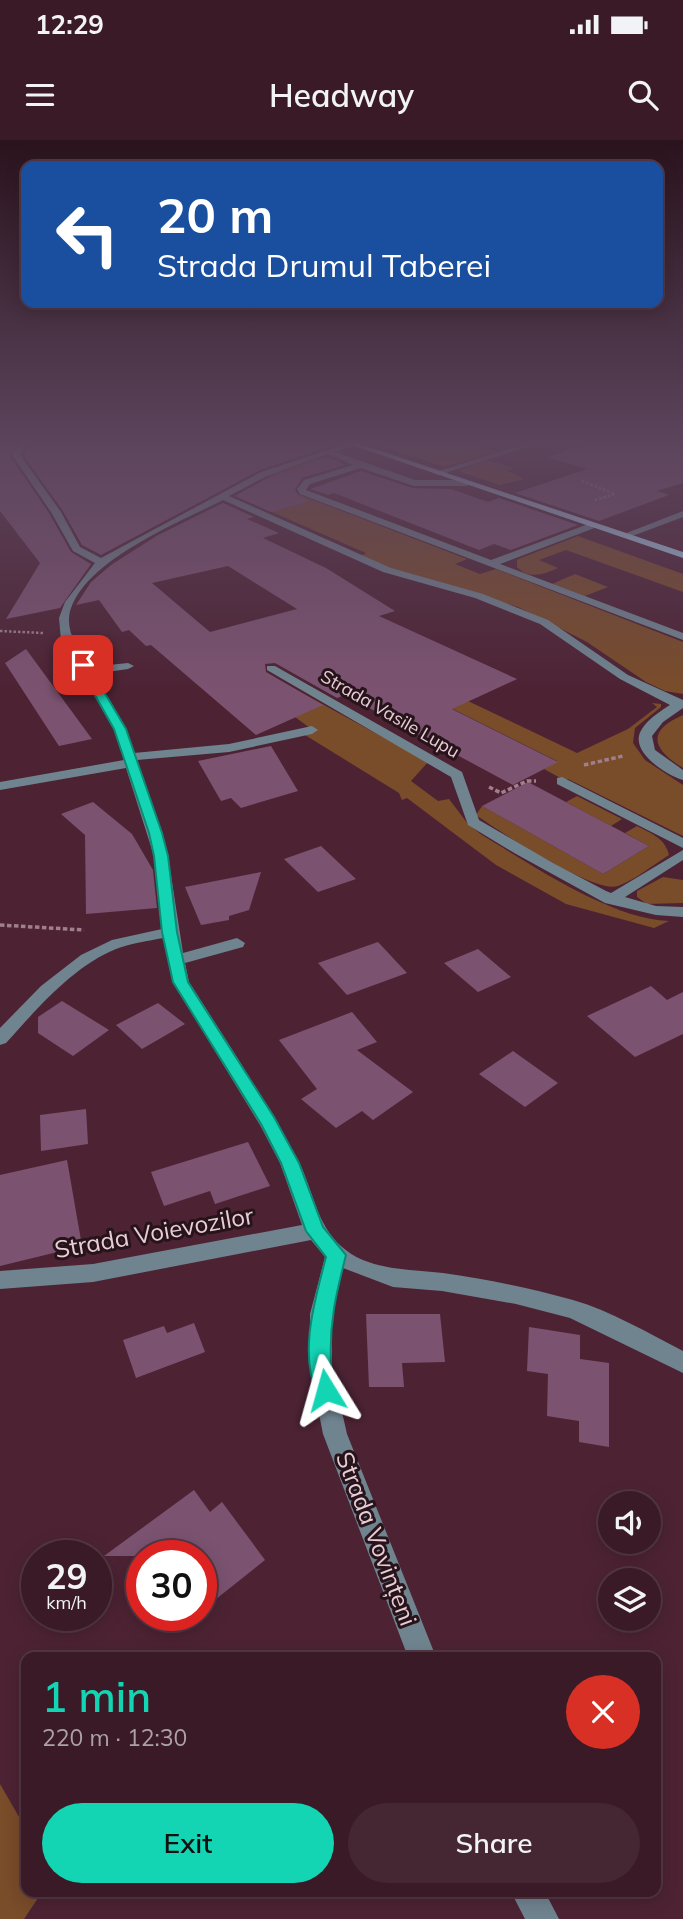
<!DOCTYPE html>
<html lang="en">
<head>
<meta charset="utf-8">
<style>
	:root { --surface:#3a1a27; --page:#452733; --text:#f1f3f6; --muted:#aba1a7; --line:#543844; --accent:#13d5b4 }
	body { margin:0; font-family:Mulish,sans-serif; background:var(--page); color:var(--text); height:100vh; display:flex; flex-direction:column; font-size:26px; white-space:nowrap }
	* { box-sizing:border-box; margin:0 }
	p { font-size:23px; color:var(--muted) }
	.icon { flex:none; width:38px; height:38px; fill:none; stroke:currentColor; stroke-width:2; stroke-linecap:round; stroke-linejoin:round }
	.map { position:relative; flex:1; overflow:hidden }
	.sheet { position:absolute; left:21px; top:1512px; width:640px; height:245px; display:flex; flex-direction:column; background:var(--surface); border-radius:14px; box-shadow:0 4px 18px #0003,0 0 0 2px var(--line) }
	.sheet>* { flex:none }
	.guide { position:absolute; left:21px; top:21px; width:642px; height:147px; border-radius:14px; box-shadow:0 4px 18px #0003,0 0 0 2px var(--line); background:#1a4fa0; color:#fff; overflow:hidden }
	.controls { position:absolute; left:598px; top:1351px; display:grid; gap:14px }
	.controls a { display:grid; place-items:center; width:63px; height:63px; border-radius:50%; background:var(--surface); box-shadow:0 4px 18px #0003,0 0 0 2px var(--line); font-size:35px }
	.speed { position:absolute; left:21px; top:1400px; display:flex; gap:14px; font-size:35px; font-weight:700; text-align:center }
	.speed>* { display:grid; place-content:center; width:91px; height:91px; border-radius:50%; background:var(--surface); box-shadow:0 4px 18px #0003,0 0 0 2px var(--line); line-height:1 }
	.speed small { font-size:18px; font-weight:400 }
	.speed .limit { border:10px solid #d22; background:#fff; color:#111 }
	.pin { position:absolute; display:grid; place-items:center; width:60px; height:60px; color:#fff; margin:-30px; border-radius:14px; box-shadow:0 4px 10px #0006 }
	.me { position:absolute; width:77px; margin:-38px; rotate:352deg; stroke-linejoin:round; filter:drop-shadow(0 0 5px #0008) }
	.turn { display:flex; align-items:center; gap:24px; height:147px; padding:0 21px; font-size:32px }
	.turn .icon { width:91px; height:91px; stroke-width:2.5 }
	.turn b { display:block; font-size:49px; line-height:60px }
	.round { display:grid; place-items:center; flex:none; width:74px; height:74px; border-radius:37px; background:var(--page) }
	.overview { display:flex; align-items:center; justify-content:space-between; height:119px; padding:0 21px }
	h1 { font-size:42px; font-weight:600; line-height:52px; color:var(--accent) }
	.primary-button { display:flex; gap:14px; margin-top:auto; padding:14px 21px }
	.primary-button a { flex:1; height:80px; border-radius:42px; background:var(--accent); color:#111; font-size:28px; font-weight:600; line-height:80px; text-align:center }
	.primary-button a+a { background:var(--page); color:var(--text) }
	.status { display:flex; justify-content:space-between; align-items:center; height:49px; padding:0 35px; background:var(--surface); direction:ltr }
	.status svg { height:19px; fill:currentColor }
	header { display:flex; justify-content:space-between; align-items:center; height:91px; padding:0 21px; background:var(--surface); font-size:32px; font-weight:600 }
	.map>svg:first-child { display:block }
</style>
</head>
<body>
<div class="status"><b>12:29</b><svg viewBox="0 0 49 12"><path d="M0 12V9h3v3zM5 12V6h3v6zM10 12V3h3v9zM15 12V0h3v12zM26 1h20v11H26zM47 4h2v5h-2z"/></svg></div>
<header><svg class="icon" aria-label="menu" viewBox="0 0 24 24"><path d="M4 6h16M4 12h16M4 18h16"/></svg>Headway<svg class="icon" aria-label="search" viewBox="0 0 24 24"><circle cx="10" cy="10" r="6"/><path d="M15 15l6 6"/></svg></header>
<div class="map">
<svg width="683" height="1779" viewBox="0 0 683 1779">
	<rect width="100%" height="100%" fill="#4d2334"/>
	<path fill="#794c2a" d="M375,301H463L497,312L445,327L381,306Z
		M322,317L341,321L302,331L290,351L467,419L455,424L480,434L496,429L683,502V554L665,551L646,542L587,502L518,467L401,433L361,416L366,413L235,356L272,335Z
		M487,320L514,328L507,331L524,339L500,345L458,331Z
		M578,396L683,434V452L566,410L539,420L558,428C544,434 529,440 517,427V420L521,418Z
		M575,434L608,447L585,456L552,444Z
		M349,517L468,561L577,613L628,589L657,567L652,563L661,564V567L635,588L633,603L645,620L683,645V696L568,639L564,640L544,629L557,621Z
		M273,537L428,622L411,641L438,661L449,659L468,684L482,695C532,725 611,779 669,781L654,788L566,764L496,725L407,658L402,660L399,653L305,595L314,591L249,543Z
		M683,575V628C652,609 646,591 683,575Z
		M577,656L622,679L611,686L566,662Z
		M482,666L603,734L649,706L625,693L637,686C652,694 665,698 669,715C653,725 635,740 618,746C594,754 499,691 476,675Z
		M663,737L683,740V763L647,764L637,757V751Z
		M0,1644L26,1689V1752H42L24,1779H0Z"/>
	<path fill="#7b5371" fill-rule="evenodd" d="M0,301H14L16,304L10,316L49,373L71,412L91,424L60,468L6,479L40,423L0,371Z
		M28,301H324V305L329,307L260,330L101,415L82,405L63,371L23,315L29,305Z
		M598,301H683V343L657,351L669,355L599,381L515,353L587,329L548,317Z
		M328,317L345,325L302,338L295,350L299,356L310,361L271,372L235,356L268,338Z
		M361,331L413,348L451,349L488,362L499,358L578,385L511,410L494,404L479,410L334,353L328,355L310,349Z
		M223,363L254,377L247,379L279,393L263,398L326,428L395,471L379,476L517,539L452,569L558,622L513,645L345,555L337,558L275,523L265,524L266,532L323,565L256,595L151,505L146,506L129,490L122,492L99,460L76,465L91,442L111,425L158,395ZM228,426L297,469L210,492L152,443Z
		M26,509L92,599L59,606L5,523Z
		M271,606L298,651L241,668L231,658L221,661L198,621Z
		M528,642L617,689L649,706L603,734L482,666Z
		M93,662L132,694L153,730L157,768L86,774L85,695L61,674Z
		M321,706L356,739L318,752L284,719Z
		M261,732L249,770L229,776V780L201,785L185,747Z
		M378,802L407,833L347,855L318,823Z
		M478,809L511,837L478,852L444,823Z
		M651,846L667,860L683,852V894L635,917L587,876Z
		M62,861L109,890L73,916L38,893V877Z
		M158,863L185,884L142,909L116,885Z
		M352,872L377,902L357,910L413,952L373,980L362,971L336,988L301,959L317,949L279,900Z
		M513,911L558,943L525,967L479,934Z
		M86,969L88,1004L41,1011L40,975Z
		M248,1002L270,1046L215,1064L210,1051L164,1066L151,1032Z
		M67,1020L82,1106L0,1126V1035Z
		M366,1174H440L445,1222L402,1223L404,1247H369Z
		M194,1183L205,1212L136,1238L123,1200L164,1186L167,1193Z
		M529,1187L580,1195V1219L609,1223V1307L579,1302V1281L547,1276L548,1234L527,1231Z
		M194,1350L210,1372L222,1362L265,1420L201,1471V1416H104Z"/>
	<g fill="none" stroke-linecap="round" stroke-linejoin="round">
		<path stroke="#a07e8a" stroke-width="2.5" stroke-dasharray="2.5 2" stroke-linecap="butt" d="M582,341L615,354L595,360
			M0,491L43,493"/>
		<path stroke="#a07e8a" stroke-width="3.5" stroke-dasharray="4.5 2.5" stroke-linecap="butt" d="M584,625L623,616
			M489,647L501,653L527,641H536
			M0,785L84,790"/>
		<path fill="#708490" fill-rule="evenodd" d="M17,301H25L27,304L20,315L61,372L80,407L101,418L261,332L355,301V305L335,312L415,340H467L471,343L467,346H414L361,328L310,344L306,350L491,420L591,383H597V387L500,424L683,493V500L300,354L297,349L304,340L353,325L328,314L267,336L229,356L391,428L483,454L548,480L628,535L683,560V568L663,582L652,596L655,610L683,630V640C668,636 635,615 639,596C642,583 659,572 670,565L620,539L540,484L475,458L383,432L223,360C180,382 75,424 69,478C68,496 80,513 89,527L128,523L134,526L128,529L93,534L126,589L134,613L229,604L312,586L318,590L312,594L229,612L137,620L168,716L183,813L237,798L245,803L243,807L185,823L189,842C226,900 264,958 297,1018C313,1048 315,1083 342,1107C369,1131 410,1129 443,1133C486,1139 530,1148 573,1160C611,1171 648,1193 683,1211V1233L570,1178L516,1164L442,1151L393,1147L343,1128L332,1174V1228L347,1294L436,1517H408L323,1294L310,1228V1174L325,1117L311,1100L93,1142L0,1149V1131L93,1124L302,1085L280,1023L260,985L173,842L163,798C148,801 131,803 116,809C72,827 37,869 6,903L0,905V888L41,846L81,815L112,800L162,789L154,716L126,628L0,650V642L124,620L114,589L61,500L59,478L65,462L95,423L73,411L51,372L12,315L19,304Z
			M535,301H546L439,335L432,333Z
			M683,371V377L627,398L619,396Z
			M267,526H275L462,632L479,680L553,723L606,751L611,753L683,710V720L625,757L656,766L683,767V777L656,775L605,763L516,714L468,685L451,637L267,530Z
			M562,637L683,698V708L557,644V638Z
			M511,1752H545L559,1779H525Z"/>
		<path fill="#aad4ef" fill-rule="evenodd" d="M340,301H351L683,412V418Z"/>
	</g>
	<linearGradient id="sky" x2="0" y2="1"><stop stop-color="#2a131d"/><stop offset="0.55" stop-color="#5c455c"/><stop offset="1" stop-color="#5c455c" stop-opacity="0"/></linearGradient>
	<rect width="683" height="550" fill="url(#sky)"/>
	<path fill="#13d5b4" stroke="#0c8a75" stroke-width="2" d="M80,523H87L126,589L162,693L168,716L177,792L188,842L274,977L299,1023L323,1087L346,1115C336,1154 329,1183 331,1224C332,1236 338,1246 333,1257L326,1259L318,1257C298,1213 315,1160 326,1117L306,1091L281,1023L261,984L173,842L162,792L154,716L149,693L114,589L78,525Z"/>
	<g text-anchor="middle" stroke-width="6" stroke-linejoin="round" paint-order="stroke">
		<g font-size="18" fill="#e9cdd6" stroke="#27141b">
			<text transform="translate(390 574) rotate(30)" y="6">Strada Vasile Lupu</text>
		</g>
		<g font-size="24" fill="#e9cdd6" stroke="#27141b">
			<text transform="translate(154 1093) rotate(-10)" y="8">Strada Voievozilor</text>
			<text transform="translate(376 1399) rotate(69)" y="8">Strada Vovințeni</text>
		</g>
	</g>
</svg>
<div class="controls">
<a><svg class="icon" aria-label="sound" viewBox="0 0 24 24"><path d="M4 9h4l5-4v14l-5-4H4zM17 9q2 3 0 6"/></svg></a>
<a><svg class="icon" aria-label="layers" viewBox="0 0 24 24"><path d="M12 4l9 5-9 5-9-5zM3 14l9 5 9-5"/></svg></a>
</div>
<div class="speed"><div>29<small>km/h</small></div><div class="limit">30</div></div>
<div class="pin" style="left:83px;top:525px;background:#d93025"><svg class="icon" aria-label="arrive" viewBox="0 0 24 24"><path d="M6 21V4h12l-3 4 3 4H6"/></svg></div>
<svg class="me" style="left:326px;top:1250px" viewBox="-20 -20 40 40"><path d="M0-17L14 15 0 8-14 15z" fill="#13d5b4" stroke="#fff" stroke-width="4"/></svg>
<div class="guide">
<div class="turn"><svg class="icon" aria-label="left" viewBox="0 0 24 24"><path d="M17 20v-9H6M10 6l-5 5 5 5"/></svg><div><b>20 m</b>Strada Drumul Taberei</div></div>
</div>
<section class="sheet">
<div class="overview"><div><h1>1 min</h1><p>220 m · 12:30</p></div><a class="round" style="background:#d93025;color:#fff"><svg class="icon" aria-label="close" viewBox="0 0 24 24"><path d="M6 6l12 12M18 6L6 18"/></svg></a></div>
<div class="primary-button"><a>Exit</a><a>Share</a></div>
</section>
</div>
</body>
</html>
